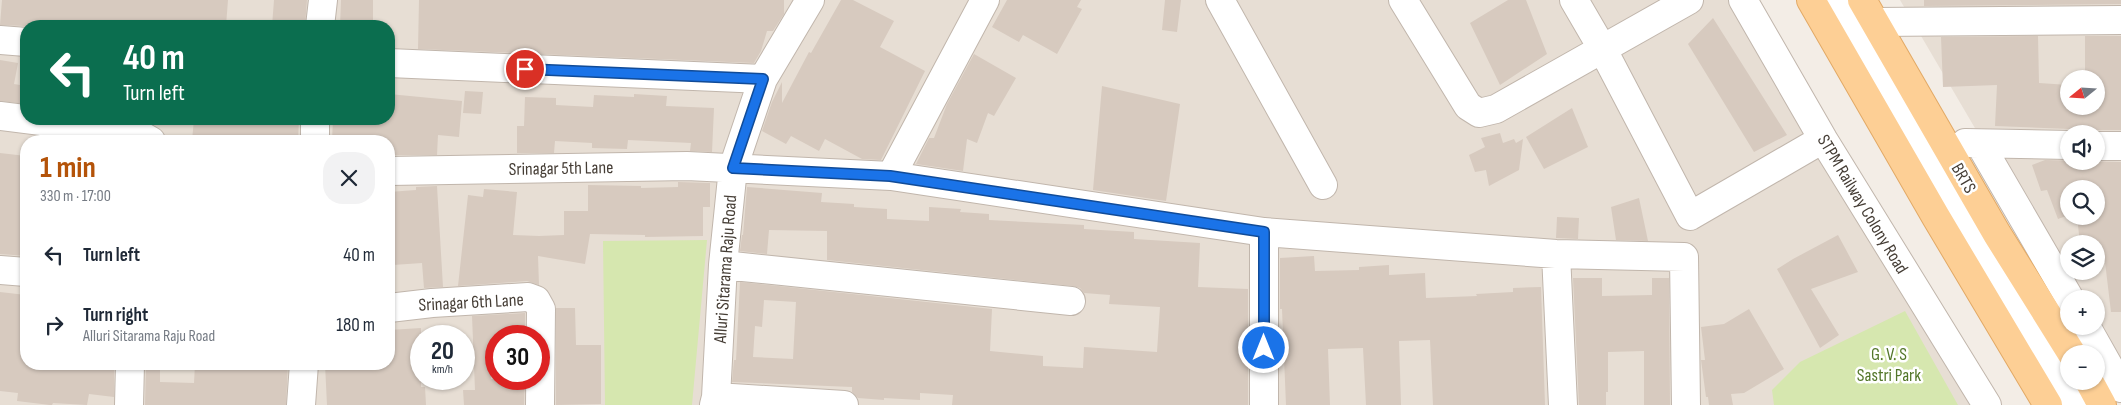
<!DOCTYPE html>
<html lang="en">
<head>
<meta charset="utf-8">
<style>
	:root { --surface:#fff; --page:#f2f2f3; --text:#1f2937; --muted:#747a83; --accent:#b45309 }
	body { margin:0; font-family:"Sofia Sans Condensed",sans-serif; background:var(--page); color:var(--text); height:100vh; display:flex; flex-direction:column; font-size:19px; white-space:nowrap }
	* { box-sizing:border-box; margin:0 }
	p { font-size:16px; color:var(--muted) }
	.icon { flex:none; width:28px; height:28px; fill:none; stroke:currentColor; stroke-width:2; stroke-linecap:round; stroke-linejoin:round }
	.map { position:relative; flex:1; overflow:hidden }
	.side { position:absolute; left:20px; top:135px; width:375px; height:235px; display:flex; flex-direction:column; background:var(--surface); border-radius:20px; box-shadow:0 1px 4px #0004 }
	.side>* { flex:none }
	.guide { position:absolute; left:20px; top:20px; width:375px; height:105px; border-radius:20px; box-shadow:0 1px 4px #0004; background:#0b6e4f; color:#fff; overflow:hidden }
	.needle { width:32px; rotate:252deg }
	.buttons { position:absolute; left:2060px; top:70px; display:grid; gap:10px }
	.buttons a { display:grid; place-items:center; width:45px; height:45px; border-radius:50%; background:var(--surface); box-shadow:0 1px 4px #0004; font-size:25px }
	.speed { position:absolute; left:410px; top:325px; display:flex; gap:10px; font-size:25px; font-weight:700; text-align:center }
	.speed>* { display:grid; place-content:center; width:65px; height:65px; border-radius:50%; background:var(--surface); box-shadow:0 1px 4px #0004; line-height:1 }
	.speed small { font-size:12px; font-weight:400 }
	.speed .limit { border:8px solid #d22; background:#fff; color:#111 }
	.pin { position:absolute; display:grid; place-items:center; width:42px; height:42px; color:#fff; margin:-21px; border:2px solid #fff; border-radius:50%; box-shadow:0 1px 5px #0007 }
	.me { position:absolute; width:55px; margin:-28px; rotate:0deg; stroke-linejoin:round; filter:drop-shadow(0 0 4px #0008) }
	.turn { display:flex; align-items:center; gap:18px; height:105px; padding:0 20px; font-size:22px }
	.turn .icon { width:65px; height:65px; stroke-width:2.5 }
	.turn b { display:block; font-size:35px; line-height:42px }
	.round { display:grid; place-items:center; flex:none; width:52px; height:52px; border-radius:20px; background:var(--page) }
	.summary { display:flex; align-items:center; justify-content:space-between; height:85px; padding:0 20px }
	h1 { font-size:30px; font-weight:700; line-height:38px; color:var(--accent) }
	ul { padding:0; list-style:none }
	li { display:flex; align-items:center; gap:15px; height:70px; padding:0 20px }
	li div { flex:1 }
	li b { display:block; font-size:19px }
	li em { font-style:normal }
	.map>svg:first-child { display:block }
</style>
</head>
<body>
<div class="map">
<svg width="2121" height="405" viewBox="0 0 2121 405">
	<rect width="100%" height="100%" fill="#f3ede6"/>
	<path fill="#e7ded4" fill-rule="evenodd" d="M0,0H1729L1972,405H0ZM26,26H389V119H26ZM26,141H389V364H26ZM421,336H464V379H421ZM496,336H539V379H496Z
		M1900,0H2121V377L2096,326V299H2075ZM2069,79H2096V106H2069ZM2069,134H2096V161H2069ZM2069,189H2096V216H2069ZM2069,244H2096V271H2069Z"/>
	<path fill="#d6e7af" d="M707,240L692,405H605L603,241Z
		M1905,311L1958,405H1774L1772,390L1800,362Z"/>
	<path fill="#d7cabf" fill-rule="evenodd" d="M2,0H228L226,26H25L0,25Z
		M274,0H307L305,26H272Z
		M341,0H373V26H340Z
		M419,0H784V14L773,31H767L761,51L754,63L418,49Z
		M841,0H853L894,21L880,47L925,71L881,160L862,159L825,139L819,151L791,136L786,144L762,131L772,102L782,82V103L809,52L811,53Z
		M1007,0H1081L1077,7L1082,9L1057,54L1023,35L1019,42L992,27Z
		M1165,0H1181L1177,32L1162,30Z
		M1508,0H1526L1547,54L1500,85L1470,23Z
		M1924,0H2121V4L1924,6Z
		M1713,18L1787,135L1754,152L1688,44Z
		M2038,36L2039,83L2069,85V106H2096V79H2085V36H2121V130H2096L2087,134H2079L2069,129L1995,126L1997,85L1943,87L1941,37Z
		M974,54L1016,78L994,116L988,113L977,143L967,139L963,171L916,164L929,138H934L947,104Z
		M0,60L18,63L14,84L26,86V104L0,101Z
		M1102,86L1180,104L1166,201L1093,190Z
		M465,91L483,92L481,114L463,113Z
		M389,94L462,101L459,137L438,135L437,155H389V141H332L333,119H389Z
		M634,94L667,96L666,106L714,108L712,152L690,151L691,143L628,140L627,149L592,148V143L555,141L554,153H517V126H524L525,97L556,98V105L593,107L594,95L634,97Z
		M1572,108L1588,147L1544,169L1526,137Z
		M194,119H299L298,141H192Z
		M1500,133L1503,143L1514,139L1516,143L1523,139L1519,170L1489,186L1486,170L1475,172L1469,155L1485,147L1481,138Z
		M0,153L26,156V256L0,254Z
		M2045,160L2121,162V312H2111L2105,262L2096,263V244H2080L2077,216H2096V189H2069V215L2058,219L2047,190L2041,191L2032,165Z
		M678,182L710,183V207H703V236L645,237V235L590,234L585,264L538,256L539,285L527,281L458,286L468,195L483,197L484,189L517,192L513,235L539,236L564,235V211H588V185L641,186V188L678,187Z
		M437,186L443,287L424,288L422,263L393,265L392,240H389V192L416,190V187Z
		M747,187L822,193L821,202L854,204V207L887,209V219L929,221V207L961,209L960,212L989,214V220L1084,225V229L1134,232V239L1200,243L1198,287L1248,289V405H952L953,395L920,393V400L884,398V400L858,398L852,392V387L732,382L734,360H736L740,282L992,309L990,351L1043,356V366L1083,368L1084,347L1157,352L1160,307L1109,304L1110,295L1084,293L1080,288L1073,286L827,260V231L769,230L767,254L740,251L742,235H743ZM764,300L796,302L793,359L753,357L755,326L762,327Z
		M1639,198L1648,241L1616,240L1611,207Z
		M1557,217L1579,218L1578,239L1556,238Z
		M1838,235L1858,272L1811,289L1839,335L1820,348L1777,269L1793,259Z
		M1314,256L1315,271L1359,270V267L1389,265V275L1425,273L1426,298L1477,296L1476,294L1513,292V288L1541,287L1545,405H1433L1430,340L1399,341L1401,405H1366L1363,348L1328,349L1330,405H1286L1282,309H1280V258Z
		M1573,278H1602V296L1652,295V278H1669L1670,405H1644V351L1608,352V392H1606V405H1579Z
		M0,292L26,295V364H114V397L89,394L87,405L53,403L52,405H50L17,401L18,393L0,391Z
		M556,308H575L576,345H601V404L556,405Z
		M1749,309L1784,369L1744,393L1731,394L1733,405H1709L1708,397H1706L1701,360H1705L1701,327L1724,324Z
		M525,313V336H496V349H490L491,379H525L524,405H464L463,390H475L472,316Z
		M421,328V387H425L426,405H327L325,364H389V330Z
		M146,364H160V382L194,383L195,364H288L286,405H145Z"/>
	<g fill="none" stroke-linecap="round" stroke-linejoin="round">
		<g stroke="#c1b6ac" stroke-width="30">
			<path id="minor" d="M1220,0L1323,185
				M1403,0L1468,106L1479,113L1496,109L1689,0
				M1574,0L1602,48L1690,216L1823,139
				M1743,0L1823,139L1987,405
				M1837,0L1955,207L2072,405
				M1875,22L2121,20
				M320,26L323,0
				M0,40L26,42
				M389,63L763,79
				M0,116L137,133L151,141
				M315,141V119
				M1965,143L2069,145
				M1980,144L2070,299
				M2096,146H2121
				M389,171L687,166L891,176L1264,232L1556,254L1684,257L1686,405
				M891,176L985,0
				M1264,232V405
				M1556,254L1563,405
				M723,265L1071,301
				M0,270L26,272
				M389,308L432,303L528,297L536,300L541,309L540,405
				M2086,326L2121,388
				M716,397L844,405
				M129,405L130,364
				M301,405L304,364
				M714,405L716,397L723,265L733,168L763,79L810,0"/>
		</g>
		<g stroke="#e2a965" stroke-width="30">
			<path id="major" d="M1811,0L1936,217L2048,405
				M1862,0L1997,234L2072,354
				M2089,381L2102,405"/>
		</g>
		<use href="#minor" stroke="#fff" stroke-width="28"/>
		<use href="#major" stroke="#fdcf95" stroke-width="28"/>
	</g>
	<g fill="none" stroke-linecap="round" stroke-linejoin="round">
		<g stroke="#114b97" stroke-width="12">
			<path id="route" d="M525,69L763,79L733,168L890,176L1264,232V348"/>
		</g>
		<use href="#route" stroke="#1a73e8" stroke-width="9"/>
	</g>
	<g text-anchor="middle" stroke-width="5" stroke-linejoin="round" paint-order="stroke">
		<g font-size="18" fill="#453d35" stroke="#fff">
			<text transform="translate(561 168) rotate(-1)" y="6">Srinagar 5th Lane</text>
			<text transform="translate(1964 178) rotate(60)" y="6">BRTS</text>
			<text transform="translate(1863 204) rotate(59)" y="6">STPM Railway Colony Road</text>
			<text transform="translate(725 269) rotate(-86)" y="6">Alluri Sitarama Raju Road</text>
			<text transform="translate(471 302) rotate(-3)" y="6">Srinagar 6th Lane</text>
		</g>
		<g font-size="18" fill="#53762a" stroke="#fff">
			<text x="1889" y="360">G. V. S<tspan x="1889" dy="21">Sastri Park</tspan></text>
		</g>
	</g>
</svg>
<div class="buttons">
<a><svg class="needle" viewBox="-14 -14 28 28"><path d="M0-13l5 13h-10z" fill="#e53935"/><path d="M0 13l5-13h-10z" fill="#747a83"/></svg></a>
<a><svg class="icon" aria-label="sound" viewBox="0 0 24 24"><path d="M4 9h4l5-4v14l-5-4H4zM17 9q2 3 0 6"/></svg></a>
<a><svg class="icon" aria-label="search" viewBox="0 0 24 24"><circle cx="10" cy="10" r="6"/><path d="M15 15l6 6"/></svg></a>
<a><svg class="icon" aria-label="layers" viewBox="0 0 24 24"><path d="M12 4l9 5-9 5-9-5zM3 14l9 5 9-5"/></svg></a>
<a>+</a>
<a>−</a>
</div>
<div class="speed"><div>20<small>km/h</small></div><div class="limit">30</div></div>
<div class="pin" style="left:525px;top:69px;background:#d93025"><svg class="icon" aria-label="arrive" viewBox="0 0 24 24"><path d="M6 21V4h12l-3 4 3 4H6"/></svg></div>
<svg class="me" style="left:1264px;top:348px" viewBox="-20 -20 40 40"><circle r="17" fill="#1a73e8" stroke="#fff" stroke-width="3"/><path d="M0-11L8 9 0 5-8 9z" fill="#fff"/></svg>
<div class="guide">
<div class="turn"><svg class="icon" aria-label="left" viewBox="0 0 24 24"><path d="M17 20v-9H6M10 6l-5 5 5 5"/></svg><div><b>40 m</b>Turn left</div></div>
</div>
<section class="side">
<div class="summary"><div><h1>1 min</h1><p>330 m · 17:00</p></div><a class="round"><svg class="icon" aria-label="close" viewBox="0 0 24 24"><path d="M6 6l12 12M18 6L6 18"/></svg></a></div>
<ul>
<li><svg class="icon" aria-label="left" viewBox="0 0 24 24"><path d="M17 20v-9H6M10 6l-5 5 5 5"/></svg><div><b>Turn left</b></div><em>40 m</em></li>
<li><svg class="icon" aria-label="right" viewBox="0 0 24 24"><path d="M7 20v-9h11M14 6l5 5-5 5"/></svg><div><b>Turn right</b><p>Alluri Sitarama Raju Road</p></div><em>180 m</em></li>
</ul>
</section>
</div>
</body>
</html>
